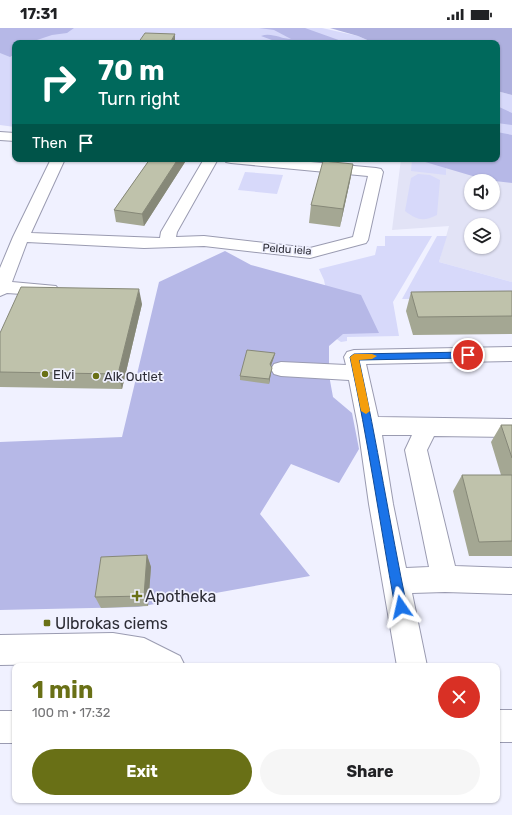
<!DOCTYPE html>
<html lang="en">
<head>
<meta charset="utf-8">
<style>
	:root { --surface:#fff; --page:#f6f6f6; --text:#202124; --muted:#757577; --accent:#697016 }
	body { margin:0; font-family:Rubik,sans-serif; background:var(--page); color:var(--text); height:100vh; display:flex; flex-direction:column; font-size:15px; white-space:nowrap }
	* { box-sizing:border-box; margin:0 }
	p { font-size:13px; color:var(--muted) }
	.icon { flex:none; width:22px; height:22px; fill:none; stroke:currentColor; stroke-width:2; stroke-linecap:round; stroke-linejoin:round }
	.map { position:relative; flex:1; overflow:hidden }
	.side { position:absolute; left:12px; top:635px; width:488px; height:140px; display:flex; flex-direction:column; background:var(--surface); border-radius:8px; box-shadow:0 1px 3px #0004 }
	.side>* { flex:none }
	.guide { position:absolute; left:12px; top:12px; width:488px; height:122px; border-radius:8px; box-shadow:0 1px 3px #0004; background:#00695c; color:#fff; overflow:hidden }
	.buttons { position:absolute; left:464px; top:146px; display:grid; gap:8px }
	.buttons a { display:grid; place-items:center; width:36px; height:36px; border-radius:50%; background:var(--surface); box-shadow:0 1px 3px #0004; font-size:20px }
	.pin { position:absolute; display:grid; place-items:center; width:34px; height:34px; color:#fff; margin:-17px; border:2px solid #fff; border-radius:50%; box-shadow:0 1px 4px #0007 }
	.me { position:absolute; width:44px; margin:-22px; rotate:349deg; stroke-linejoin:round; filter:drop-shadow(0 0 3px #0008) }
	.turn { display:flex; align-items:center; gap:14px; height:84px; padding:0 20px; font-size:18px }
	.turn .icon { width:52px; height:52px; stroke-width:2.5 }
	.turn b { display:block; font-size:28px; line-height:34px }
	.then { display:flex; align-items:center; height:38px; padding:0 20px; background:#0003; gap:8px; font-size:15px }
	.round { display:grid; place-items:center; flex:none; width:42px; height:42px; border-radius:21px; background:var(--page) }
	.head { display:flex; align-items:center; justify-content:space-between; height:68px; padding:0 20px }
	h1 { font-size:24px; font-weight:700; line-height:30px; color:var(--accent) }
	.button { display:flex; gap:8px; margin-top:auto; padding:8px 20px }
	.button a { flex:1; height:46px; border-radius:24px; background:var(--accent); color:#fff; font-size:16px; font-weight:700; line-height:46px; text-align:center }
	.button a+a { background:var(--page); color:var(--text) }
	.status { display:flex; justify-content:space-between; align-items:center; height:28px; padding:0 20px; background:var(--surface); direction:ltr }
	.status svg { height:11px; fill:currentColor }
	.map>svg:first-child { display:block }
</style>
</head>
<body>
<div class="status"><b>17:31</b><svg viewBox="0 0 49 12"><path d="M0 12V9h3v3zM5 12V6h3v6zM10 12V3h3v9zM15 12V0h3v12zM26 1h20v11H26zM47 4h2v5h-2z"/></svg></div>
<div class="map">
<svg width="512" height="787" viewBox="0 0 512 787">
	<rect width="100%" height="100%" fill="#f0f1ff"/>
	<path fill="#e2e3f6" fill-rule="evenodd" d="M512,126V254L439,234L449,198L392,202L401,131H497ZM471,153H493V175H471ZM471,197H493V219H471Z"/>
	<path fill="#d7d9fa" d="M0,0H322L358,8L374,15H15V99L0,97Z
		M497,63L512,67V126L497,124Z
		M412,131H446V147L411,143Z
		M245,144L283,147L277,166L238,162Z
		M418,146L430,147L440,152L437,187C423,194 417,192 405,183L411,150Z
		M385,208H432L393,274L399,308L347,309V313L341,314L335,310L324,252L319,241L375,227L377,218H385Z
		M437,208H447L439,234L512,254V270L402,271Z"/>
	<path fill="#b6b8e7" d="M0,0H74L67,5L52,7L28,15H15V26L10,29L0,25Z
		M259,0H305L347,15H280L261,8C271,4 281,11 291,11L274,2Z
		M497,78L512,85V97L497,95Z
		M497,104L512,107V155L486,152L415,131H497Z
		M225,223L251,237L361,267L379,305L343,306L329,318V347L333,369L352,385L359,421L339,455L291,436L260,486L310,548L138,579L0,582V414L122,409L159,254Z"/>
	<path fill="#aeb0de" d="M330,0H512V67L497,63V15H374L358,8Z"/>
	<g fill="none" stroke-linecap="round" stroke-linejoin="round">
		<g stroke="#9a9bb1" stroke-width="2">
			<path id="minor" d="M0,104L15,105V113L0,112Z
				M51,131H65L31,205L160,210L161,204L204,131H218L177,204L176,209L204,208L310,220L353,209L368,148L231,135L226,134L224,131H278L376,140L381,141L383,144L368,212L366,215L310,230L204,218L144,220L27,214L12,254L56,258L59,262L56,266L50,268L7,265L0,268V240L13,209Z
				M512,319V333L366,336L378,389L512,391V409L434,408L427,422L455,538L512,540V566L445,564L412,565L427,638H397L369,476L358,398L349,352L281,348L274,346L271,341L274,336L281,334L346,337L344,329L347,324L354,322ZM382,407H412L405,422L429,539L406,540L393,476Z
				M113,605L144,610L180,628L185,638H134L113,635L0,637V607Z"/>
		</g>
		<g stroke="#9a9bb1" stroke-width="2">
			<path id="major" d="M497,682H512V714H497Z
				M0,683H15V715H0Z"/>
		</g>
		<use href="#minor" fill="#fff" fill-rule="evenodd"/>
		<use href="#major" fill="#fff" fill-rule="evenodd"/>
	</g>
	<path fill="#a4a793" d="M150,131H187L144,198L116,194L114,182Z
		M353,136L350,153L340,199L309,195L311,177Z
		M512,263V306L413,307L406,283L411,264Z
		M142,276L122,361L0,359V305Z
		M275,325L274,329L271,338V345L269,356L240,352V348Z
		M501,397H512V528H469L453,463L462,447H501L491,414Z
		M147,527L151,539L148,578L101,580L95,569Z"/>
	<path fill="#868878" d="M175,6V15H170Z
		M178,131H187L144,198L142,186Z
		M353,136L350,153L340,199L343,181Z
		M139,261L142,276L122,361L118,346Z
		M275,325L274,329L270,340V336Z
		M272,340L271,345L269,356V351Z
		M147,527L151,539L148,578L144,568Z"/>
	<path fill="#bfc2ab" stroke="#868878" d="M145,5L175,6L170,15H138Z
		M150,131H178L142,186L114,182Z
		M323,133L353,136L343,181L311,177Z
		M21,259L139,261L118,346L0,344V305Z
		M512,263V288L418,289L411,264Z
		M247,322L275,325L270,336L272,340L269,351L240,348Z
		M501,397H512V430Z
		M462,447H512V513L479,514Z
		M147,527L144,568L95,569L101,529Z"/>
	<path fill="#1a73e8" stroke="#114b97" d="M468,324L472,327L468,330L359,332C377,414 390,497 407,579L405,583L401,585L397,583L395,579C380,496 368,412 350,329L354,326Z"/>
	<path fill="#f59e0b" d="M354,326H372L377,328L372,331L359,332L370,383L366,386L361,383L350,329Z"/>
	<g fill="#697016" stroke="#f0f1ff" stroke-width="1.5">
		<circle cx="45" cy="346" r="4"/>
		<circle cx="96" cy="348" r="4"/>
		<path d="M135 562h4v4h4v4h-4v4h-4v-4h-4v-4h4z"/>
		<rect x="43" y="591" width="8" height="8" rx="2"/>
	</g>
	<g text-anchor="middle" stroke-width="3.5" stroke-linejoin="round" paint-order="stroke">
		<g font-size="11" fill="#2d2d36" stroke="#f0f1ff">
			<text transform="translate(287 221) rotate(4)" y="4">Peldu iela</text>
		</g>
		<g font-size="13" fill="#2d2d36" stroke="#f0f1ff" text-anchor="start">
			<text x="53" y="351">Elvi</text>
			<text x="104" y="353">Alk Outlet</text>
		</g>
		<g font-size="16" fill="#2d2d36" stroke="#f0f1ff" text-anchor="start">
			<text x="145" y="574">Apotheka</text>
			<text x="55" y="601">Ulbrokas ciems</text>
		</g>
	</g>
</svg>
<div class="buttons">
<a><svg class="icon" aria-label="sound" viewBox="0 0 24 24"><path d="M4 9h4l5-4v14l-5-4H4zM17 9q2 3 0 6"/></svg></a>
<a><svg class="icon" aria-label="layers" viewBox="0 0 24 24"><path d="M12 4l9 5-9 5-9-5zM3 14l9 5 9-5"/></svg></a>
</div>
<div class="pin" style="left:468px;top:327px;background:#d93025"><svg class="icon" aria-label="arrive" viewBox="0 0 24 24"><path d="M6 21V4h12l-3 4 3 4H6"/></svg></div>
<svg class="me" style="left:401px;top:579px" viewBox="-20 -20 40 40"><path d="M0-17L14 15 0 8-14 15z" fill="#1a73e8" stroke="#fff" stroke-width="4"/></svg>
<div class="guide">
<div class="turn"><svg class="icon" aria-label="right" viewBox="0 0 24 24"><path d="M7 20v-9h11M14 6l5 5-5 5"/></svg><div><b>70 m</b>Turn right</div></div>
<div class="then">Then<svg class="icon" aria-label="arrive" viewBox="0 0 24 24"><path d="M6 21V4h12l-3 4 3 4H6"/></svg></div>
</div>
<section class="side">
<div class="head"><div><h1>1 min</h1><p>100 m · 17:32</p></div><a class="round" style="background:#d93025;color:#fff"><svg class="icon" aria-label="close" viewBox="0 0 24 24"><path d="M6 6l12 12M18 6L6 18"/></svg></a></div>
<div class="button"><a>Exit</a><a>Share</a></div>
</section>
</div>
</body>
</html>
